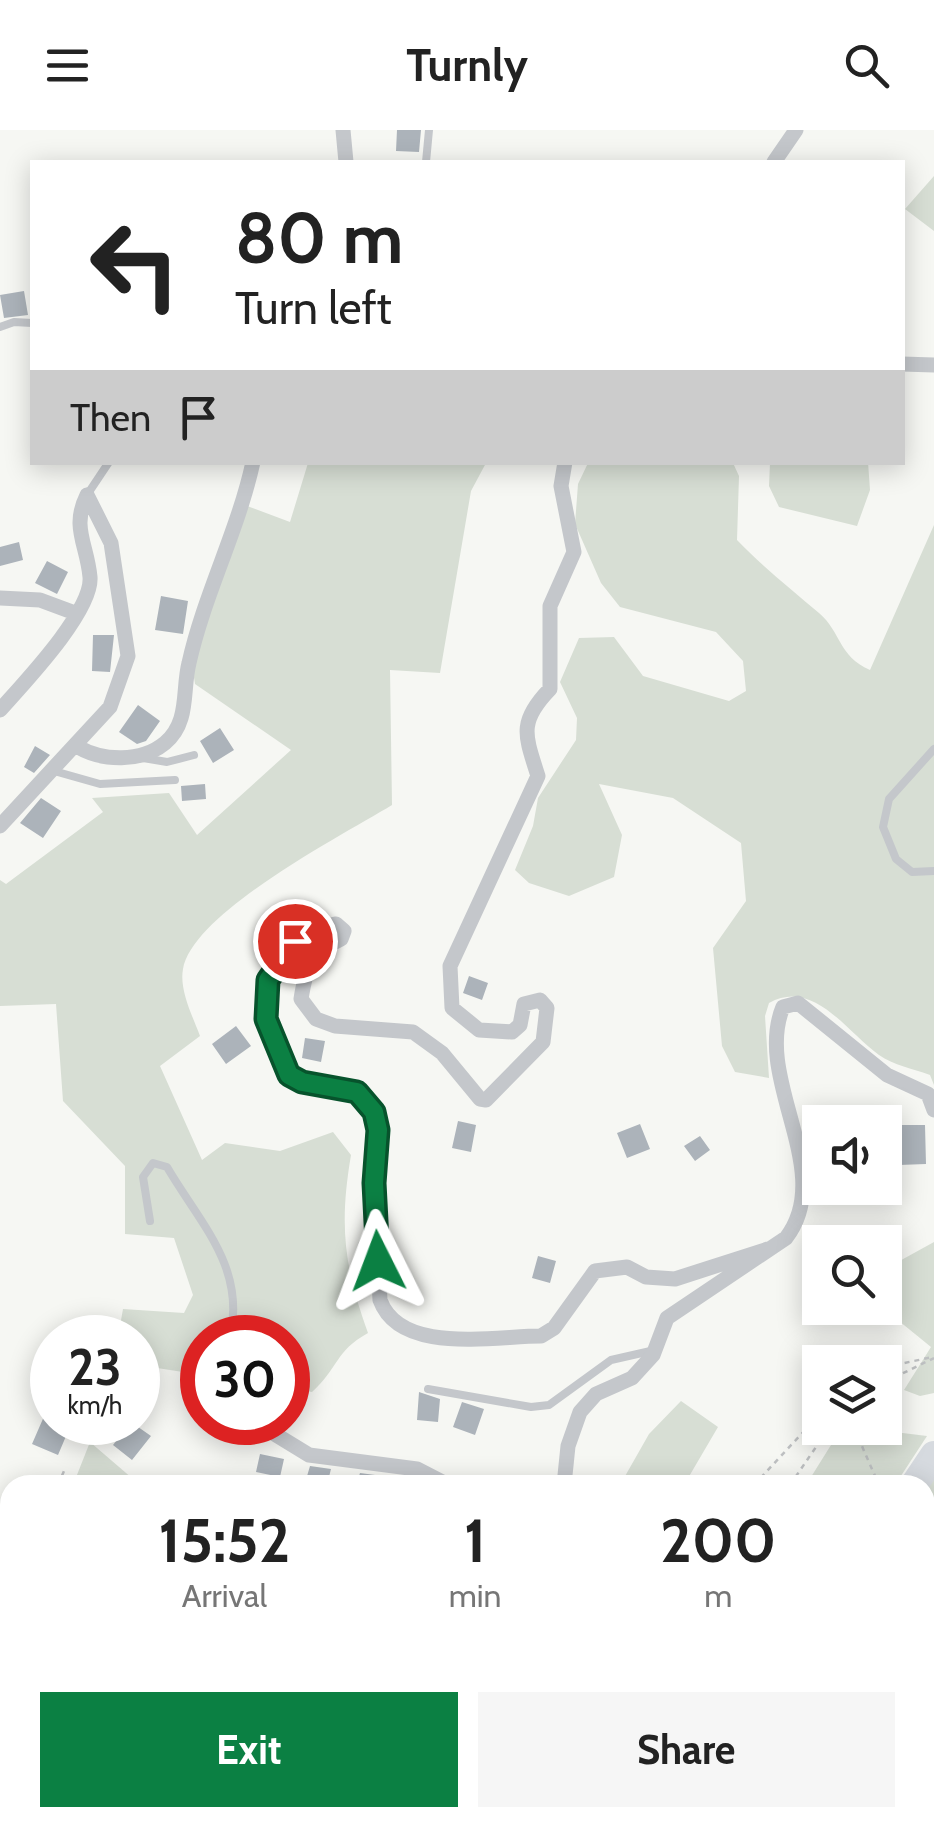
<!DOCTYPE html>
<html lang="en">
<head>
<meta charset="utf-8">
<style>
	:root { --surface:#fff; --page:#f6f6f6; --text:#222; --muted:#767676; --accent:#0b8043 }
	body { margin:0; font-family:Cabin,sans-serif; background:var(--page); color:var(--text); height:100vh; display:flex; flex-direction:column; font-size:38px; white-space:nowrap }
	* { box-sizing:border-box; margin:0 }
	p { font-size:32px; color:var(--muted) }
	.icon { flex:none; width:55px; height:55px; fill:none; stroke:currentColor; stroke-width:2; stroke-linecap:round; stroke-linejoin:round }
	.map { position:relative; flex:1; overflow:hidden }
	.drawer { position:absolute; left:0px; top:1345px; width:935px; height:352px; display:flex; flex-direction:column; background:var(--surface); border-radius:30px 30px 0 0; box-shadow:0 5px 25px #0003 }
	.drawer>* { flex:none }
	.guide { position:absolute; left:30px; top:30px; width:875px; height:305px; border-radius:0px; box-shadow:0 5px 25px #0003; background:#fff; color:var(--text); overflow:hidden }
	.tools { position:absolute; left:802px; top:975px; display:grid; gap:20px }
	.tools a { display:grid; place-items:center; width:100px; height:100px; border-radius:0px; background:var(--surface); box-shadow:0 5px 25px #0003; font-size:50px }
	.speed { position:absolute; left:30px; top:1185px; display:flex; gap:20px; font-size:50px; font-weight:700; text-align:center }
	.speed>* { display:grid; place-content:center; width:130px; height:130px; border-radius:50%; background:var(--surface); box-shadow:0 5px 25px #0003; line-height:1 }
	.speed small { font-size:25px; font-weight:400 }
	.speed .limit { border:15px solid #d22; background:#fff; color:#111 }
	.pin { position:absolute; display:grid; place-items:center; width:85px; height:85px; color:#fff; margin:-42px; border:5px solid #fff; border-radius:50%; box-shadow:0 2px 10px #0007 }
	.me { position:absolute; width:110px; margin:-55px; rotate:357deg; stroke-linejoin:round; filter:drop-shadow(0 0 8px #0008) }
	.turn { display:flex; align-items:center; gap:35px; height:210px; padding:0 40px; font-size:45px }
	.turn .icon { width:130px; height:130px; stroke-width:2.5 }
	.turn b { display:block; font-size:70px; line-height:85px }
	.then { display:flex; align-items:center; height:95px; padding:0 40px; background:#0003; gap:20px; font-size:38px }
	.eta { display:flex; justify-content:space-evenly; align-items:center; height:170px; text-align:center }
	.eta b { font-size:60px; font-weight:700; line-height:70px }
	.action { display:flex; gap:20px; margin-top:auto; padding:20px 40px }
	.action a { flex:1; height:115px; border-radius:0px; background:var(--accent); color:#fff; font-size:40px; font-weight:700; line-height:115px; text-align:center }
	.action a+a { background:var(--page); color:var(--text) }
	header { display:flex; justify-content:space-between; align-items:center; height:130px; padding:0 40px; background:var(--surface); font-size:45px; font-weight:700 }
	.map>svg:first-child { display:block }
</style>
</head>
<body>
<header><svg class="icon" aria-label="menu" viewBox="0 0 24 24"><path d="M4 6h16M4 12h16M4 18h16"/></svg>Turnly<svg class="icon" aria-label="search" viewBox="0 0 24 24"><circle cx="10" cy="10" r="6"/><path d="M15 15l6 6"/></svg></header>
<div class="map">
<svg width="934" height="1696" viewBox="0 0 934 1696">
	<rect width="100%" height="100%" fill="#f6f7f3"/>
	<path fill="#e7e8e6" d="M527,1688H632L640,1696H526L523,1691Z"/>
	<path fill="#d7ded4" d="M934,46V101L905,79Z
		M868,332L870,360L857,396L779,377L769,356L770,333Z
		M308,333H486L471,361L440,543L390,540L392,675C343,705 193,782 183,839C179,860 193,887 200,906L160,936L202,1030L225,1013L280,1021L333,1002L351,1025C339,1096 344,1136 368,1203C335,1221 338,1239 312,1262L288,1258V1208H202V1245L138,1235V1208L118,1207L123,1179L184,1183L193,1165L174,1108L125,1104V1036L63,971L56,874L0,876V750L6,754L103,682L92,668L169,663L197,705L291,620L195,554L192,535L247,376L290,392Z
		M588,333H733L739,346L737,410C763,437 791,459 819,483C842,503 838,526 870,540L934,395V955L930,945C914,939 893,935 879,925C846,901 813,848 769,873L765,886L769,948L735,942L722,916L713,818L746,771L741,713L673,668L599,654L622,705L614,747L569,766L529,753L515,740L533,696L538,668L576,610L577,588L560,552L579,508L614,507L643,546L729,571L746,561L743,531L716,502L620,477L601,453L575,394L578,354Z
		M934,1112V1263L920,1266L904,1260L931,1217L883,1178L885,1139Z
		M681,1271L718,1297L684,1355H620L649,1304Z
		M862,1298L927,1306L895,1355H806L831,1315Z
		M90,1312L140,1355H73Z
		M934,1336V1696H805L803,1688H925V1355Z
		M10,1569V1688H19L0,1690V1573Z
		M56,1688H199L207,1696H109L106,1689Z
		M632,1688H747L741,1696H640Z"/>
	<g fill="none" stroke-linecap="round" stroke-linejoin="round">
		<path stroke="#bdc7cd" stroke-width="4" d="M0,1584L10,1580
			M659,1688L666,1696
			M389,1696V1688"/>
	</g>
	<path fill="#acb3ba" d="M397,0H421L419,22L396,21Z
		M24,161L28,185L4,188L0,165Z
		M19,412L23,430L0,436V417Z
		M47,431L68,442L57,464L35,453Z
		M161,466L188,471L183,504L155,500Z
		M93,505H114L110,542L92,541Z
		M138,575L160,591L146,611L137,614L119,602Z
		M220,598L234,620L213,633L200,611Z
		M35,616L50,625L34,643L24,637Z
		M205,654L206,669L182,671L181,656Z
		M41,668L61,681L43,708L20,693Z
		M469,846L488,853L482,870L463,863Z
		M236,896L251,916L226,934L212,914Z
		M305,908L325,911L321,932L302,928Z
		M458,991L476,995L471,1022L452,1018Z
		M640,994L650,1019L627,1028L617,1003Z
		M898,995H925L926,1034L899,1035Z
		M700,1006L710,1020L695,1031L684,1016Z
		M538,1126L556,1131L550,1153L532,1148Z
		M419,1262L440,1269L438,1292L417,1290Z
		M52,1268V1292H72L58,1325L32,1314Z
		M462,1272L484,1279L475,1305L453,1297Z
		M131,1292L151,1306L132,1330L113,1315Z
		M260,1324L284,1329L280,1347L256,1342Z
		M310,1336L331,1339L327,1355L305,1353Z
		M360,1343L375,1345L399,1355H356Z"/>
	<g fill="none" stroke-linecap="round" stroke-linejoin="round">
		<path stroke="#bec0c2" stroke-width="2.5" stroke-dasharray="5 5" stroke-linecap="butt" d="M885,1237L933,1227
			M885,1252L934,1228
			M854,1298L879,1355
			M58,1355L64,1341
			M754,1355L820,1284
			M790,1355L829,1298
			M817,1688L819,1696"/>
		<path stroke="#c4c7cb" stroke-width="8" d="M426,32L429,0
			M0,197L14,192L32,193
			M87,365L109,332
			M934,619L889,669L883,697L896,729L912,742L934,741
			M143,628L167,632L194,625
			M54,641L100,654L175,650
			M150,1091L143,1047L153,1033L167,1037C201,1095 246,1137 230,1208
			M428,1259L531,1277L549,1275L611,1230L655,1220"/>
		<path stroke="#c4c7cb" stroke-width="15" d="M343,0L346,32
			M774,32L796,0
			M902,234L934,235
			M565,332L561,356L574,422L550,476V559C518,592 525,605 538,646L450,836L452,878L479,900L512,902L520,895L524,874L540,870L547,878L543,912L486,970L480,969L442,923L413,902L335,896L316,889L301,869C306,837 311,823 341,809L344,801L336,794C312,798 292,809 279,830C260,861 265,918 290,945C313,971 360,944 375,985C383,1007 375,1032 375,1054C374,1093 378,1131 380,1170C400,1225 493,1206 541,1206L554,1198L595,1141L627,1137L646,1147L675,1149L768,1119
			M0,468L40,470L75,483
			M0,580C23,554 93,481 90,447C87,414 71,397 87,365
			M78,617C102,631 141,633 165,613C190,592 182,560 189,533C204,465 238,401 253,332
			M0,696L110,577L128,526L111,413L87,365
			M255,1292L309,1325L417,1339L448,1355
			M564,1355L568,1316L580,1282L596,1264L632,1248L653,1225L667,1188L786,1108C837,1042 753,949 783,877L798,873L887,945L928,964L934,980
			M0,1382L10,1385
			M502,1688L510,1696"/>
		<path stroke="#d6dadf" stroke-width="28" d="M914,1355L934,1325
			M771,1696L774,1688"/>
	</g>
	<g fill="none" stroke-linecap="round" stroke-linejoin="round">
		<g stroke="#07532c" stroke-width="25">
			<path id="route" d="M295,811L268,850L266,889L289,945L302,952L357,962L374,982L378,1000L374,1053L378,1131"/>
		</g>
		<use href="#route" stroke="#0b8043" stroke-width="18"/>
	</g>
</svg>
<div class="tools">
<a><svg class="icon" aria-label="sound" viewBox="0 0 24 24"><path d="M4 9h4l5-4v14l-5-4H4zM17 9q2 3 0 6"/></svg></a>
<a><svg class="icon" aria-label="search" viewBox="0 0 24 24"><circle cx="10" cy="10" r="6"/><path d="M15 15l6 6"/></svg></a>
<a><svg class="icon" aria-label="layers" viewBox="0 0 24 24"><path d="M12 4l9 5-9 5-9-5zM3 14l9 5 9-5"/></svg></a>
</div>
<div class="speed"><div>23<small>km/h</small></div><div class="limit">30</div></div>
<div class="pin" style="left:295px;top:811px;background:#d93025"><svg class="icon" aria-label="arrive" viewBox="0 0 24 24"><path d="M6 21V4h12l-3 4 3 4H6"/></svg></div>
<svg class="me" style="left:378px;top:1131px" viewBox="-20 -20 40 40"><path d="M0-17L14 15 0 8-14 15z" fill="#0b8043" stroke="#fff" stroke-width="4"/></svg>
<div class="guide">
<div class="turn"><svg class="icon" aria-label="left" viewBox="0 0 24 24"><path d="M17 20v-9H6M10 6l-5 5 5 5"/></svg><div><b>80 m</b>Turn left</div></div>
<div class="then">Then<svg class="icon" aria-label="arrive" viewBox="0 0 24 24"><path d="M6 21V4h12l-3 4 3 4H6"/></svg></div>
</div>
<section class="drawer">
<div class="eta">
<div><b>15:52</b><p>Arrival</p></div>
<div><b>1</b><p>min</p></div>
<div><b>200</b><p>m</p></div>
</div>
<div class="action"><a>Exit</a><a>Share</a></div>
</section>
</div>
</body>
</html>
